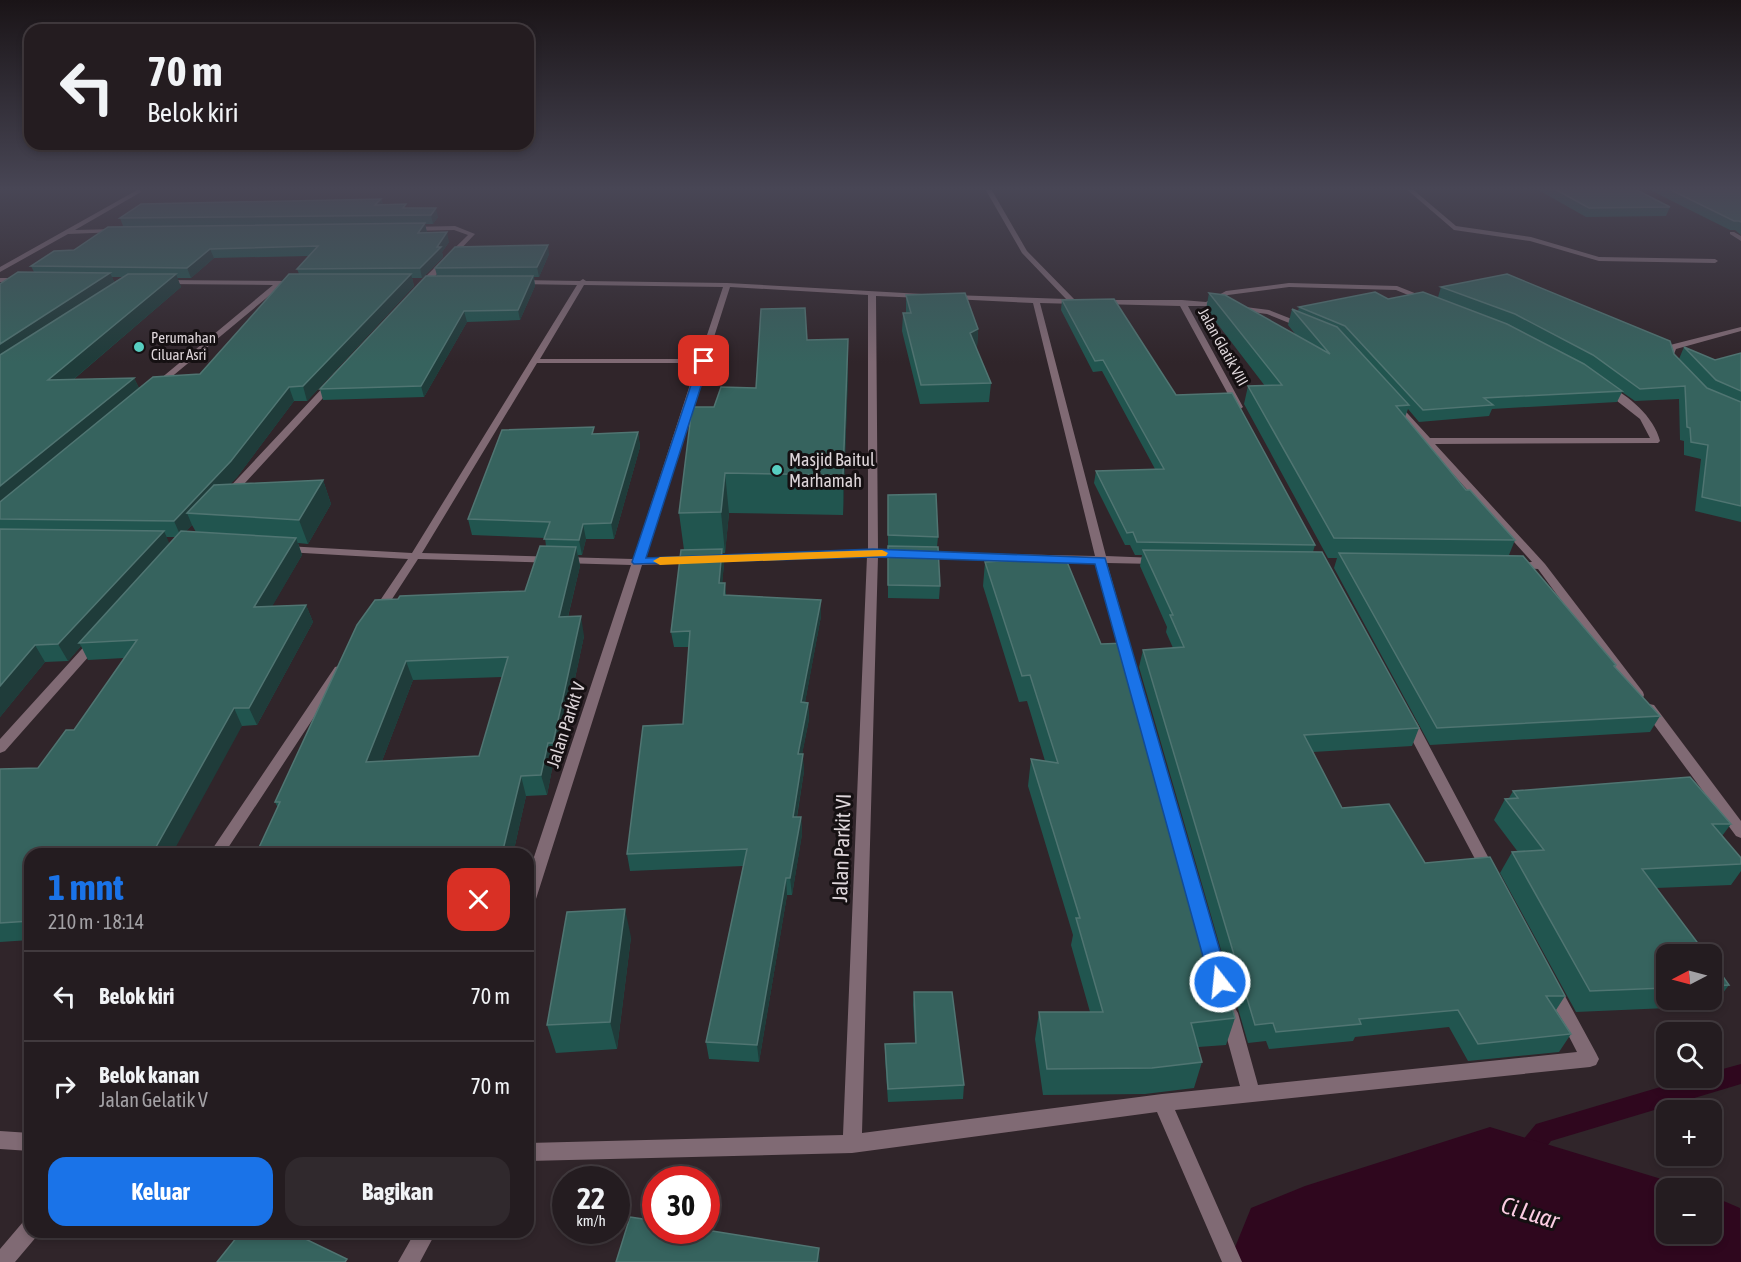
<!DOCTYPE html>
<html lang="id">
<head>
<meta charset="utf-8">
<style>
	:root { --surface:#241c20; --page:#30292d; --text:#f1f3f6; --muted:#a3a1a5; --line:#413a3e; --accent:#1a73e8 }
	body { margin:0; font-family:"Asap Condensed",sans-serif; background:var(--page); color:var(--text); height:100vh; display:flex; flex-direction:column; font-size:22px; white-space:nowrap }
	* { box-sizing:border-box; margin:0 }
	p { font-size:20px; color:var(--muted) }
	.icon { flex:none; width:33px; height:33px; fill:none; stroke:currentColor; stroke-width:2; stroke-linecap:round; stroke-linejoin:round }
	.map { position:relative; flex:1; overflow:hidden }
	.details { position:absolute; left:24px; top:848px; width:510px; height:390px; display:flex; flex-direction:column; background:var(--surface); border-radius:18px; box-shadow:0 3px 9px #0003,0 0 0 2px var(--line) }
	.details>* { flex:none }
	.guide { position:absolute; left:24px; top:24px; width:510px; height:126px; border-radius:18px; box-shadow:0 3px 9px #0003,0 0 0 2px var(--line); background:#241c20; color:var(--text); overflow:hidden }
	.needle { width:39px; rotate:264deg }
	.tools { position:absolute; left:1656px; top:944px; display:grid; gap:12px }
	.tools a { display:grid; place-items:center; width:66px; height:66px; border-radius:12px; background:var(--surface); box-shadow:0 3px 9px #0003,0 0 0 2px var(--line); font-size:30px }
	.speed { position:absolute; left:552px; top:1166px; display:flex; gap:12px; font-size:30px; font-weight:700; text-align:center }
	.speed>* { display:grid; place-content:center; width:78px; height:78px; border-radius:50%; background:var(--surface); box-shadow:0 3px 9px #0003,0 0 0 2px var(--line); line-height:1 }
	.speed small { font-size:15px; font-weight:400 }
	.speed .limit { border:9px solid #d22; background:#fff; color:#111 }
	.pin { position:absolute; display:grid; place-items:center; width:51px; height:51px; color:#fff; margin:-26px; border-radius:12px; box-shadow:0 3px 9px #0006 }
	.me { position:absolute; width:66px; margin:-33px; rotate:344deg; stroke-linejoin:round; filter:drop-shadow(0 0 4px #0008) }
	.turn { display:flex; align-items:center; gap:21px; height:126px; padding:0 24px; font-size:27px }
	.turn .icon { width:78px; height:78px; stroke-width:2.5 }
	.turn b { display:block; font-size:42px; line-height:51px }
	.round { display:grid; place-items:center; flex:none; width:63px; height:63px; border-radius:18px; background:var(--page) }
	.overview { display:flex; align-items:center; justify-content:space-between; height:102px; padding:0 24px }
	h1 { font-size:36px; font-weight:700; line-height:45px; color:var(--accent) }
	.action { display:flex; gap:12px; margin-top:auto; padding:12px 24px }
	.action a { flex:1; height:69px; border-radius:18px; background:var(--accent); color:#fff; font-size:24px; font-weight:700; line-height:69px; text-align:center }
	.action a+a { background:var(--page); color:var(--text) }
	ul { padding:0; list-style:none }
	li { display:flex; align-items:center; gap:18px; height:90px; padding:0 24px; border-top:2px solid var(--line) }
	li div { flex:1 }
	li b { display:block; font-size:22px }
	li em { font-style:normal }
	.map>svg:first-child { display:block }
</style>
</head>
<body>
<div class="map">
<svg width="1741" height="1262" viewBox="0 0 1741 1262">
	<rect width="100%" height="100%" fill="#30252a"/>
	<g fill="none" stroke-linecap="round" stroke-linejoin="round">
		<path fill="#2f071e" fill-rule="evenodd" d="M1741,1064V1084L1551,1141L1499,1209L1490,1212L1481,1209L1478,1200L1481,1191L1536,1124L1694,1077H1712V1072Z"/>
		<path fill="#2f071e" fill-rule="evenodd" d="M1490,1127L1691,1188H1666V1233H1712V1196L1740,1208L1741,1262H1229L1251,1208L1305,1186Z"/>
		<path fill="#806a74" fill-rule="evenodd" d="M984,187H990L1027,251L1075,300L1081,302L1077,304L1040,303L1106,556L1156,558L1162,561L1156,564L1107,563L1134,658L1132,661H1124L1122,658L1096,563L925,558L920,555L925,552L1095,556L1033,303L952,299L948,297L952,295L1066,299L1022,253Z
			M1404,187H1410L1456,226L1531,237L1599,257L1715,259L1718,261L1715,263L1599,261L1530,241L1454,230Z
			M139,189L141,192L75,230L116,229L119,231L118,232L68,234L0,272V267Z
			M455,226L475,234L423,289H417V285L468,235L454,230L409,231L406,229L409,227Z
			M1730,232H1734L1741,236V241L1730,234Z
			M0,278H23L27,280L23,282H0Z
			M583,279L586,281L727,283L922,294L926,296L922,298L876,296L878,550L904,551L909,554L904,557L878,556L862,1133L1162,1094L1240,1086L1220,1013L1223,1008L1229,1005L1235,1008L1238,1013L1258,1085L1577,1052L1545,990L1547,985L1553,983L1559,985L1596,1053L1599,1059L1596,1065L1590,1067L1175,1110L1242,1262H1222L1157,1112L852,1153L528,1161V1143L843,1135L867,556L642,565L536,899L534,903L528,905V875L631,565L418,559L383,613L379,615L373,611L408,559L286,552L281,549L286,546L412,553L577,285L520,284L516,282L520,280L580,281ZM584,285L723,287L699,359H540ZM730,287L868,295V550L644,558L706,363L708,361L707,359ZM537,363H697L633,559L422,553Z
			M160,280L296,281L300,283L296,285H282L157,389L154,388V384L273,285L163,284H160Z
			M1289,283L1397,286L1432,300L1425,302L1396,290L1289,287L1228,295L1214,303L1269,310L1307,325L1308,327L1304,329L1267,314L1207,306H1188L1243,407L1239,410L1235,407L1180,306L1100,304L1096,302L1100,300H1182L1206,302L1226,291Z
			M1741,327V331L1676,349L1674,354L1678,364L1674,367L1670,364L1666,354L1670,345Z
			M331,381L334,382V386L233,496H225V492L328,382Z
			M1606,385C1629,395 1654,417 1660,441L1658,443L1435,444L1545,564L1643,692L1644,695L1643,698H1633L1538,569L1511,567L1509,565L1511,563L1532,562L1391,405L1395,402L1398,403L1430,438H1650L1640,419L1603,390V386Z
			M94,639L98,640L100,643L98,646L5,751L0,753V739L90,640Z
			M339,666L345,670L224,854H209L335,667Z
			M1649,704L1654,705L1741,821V838L1736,836L1644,711L1642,708L1644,705Z
			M1410,718L1415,720L1417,723L1494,868L1497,872L1494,876L1489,878L1484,876L1403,723L1405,720Z
			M0,1131L30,1133V1151L0,1149Z
			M30,1219V1232H39L37,1236L15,1262H0V1249L23,1222Z
			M415,1232H436L420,1262H398Z"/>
	</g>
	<path fill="#21554f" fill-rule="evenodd" d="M1533,187H1631L1670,207L1666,216L1586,217Z
		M1651,187H1741V235L1735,230H1730L1650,190Z
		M381,199L383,205L407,208L438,217L433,224H425L427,233L449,242L442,252L443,257L422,278H412L414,286L307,401H294L237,477L230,484L323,480L331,504L308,544L298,543L302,555L272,606L306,605L313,622L257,725L242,726L30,854V940L0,942V769L38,768L74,730L124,658L88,660L81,646L68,661L45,662L0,717V284L34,272L31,266L74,250L123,226L120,218ZM309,256L297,269L299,274L200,374L139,388L134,378L73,380L181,287L177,278H191L214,258ZM112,277H123L114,282ZM192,525L196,532L186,531ZM166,537H176L169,544Z
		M549,254L539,277H534L535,286L520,320L467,322L424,397L323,400L320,389L437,276L435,268Z
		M1441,287L1674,354L1679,359L1684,347L1715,360L1741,353V522L1695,511L1701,459L1684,455V441L1680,440L1679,399L1635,401L1622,392L1617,402L1492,409L1489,416L1419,422L1408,409L1405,417L1466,490L1515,540L1509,555L1616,665L1615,667L1660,716L1650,732L1430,745L1334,568L1337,558H1328L1244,404L1248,386H1265L1206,309L1209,293L1296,335L1288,325L1292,309L1298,311L1299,307L1388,299L1438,297Z
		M906,295L978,329L977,347L976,348L991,383L989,402L920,404L902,331L903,313H906Z
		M1062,300L1176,395L1315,545L1313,552L1419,728L1412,746L1313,752L1342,808L1425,863L1565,996L1556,1010L1571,1034L1559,1052L1468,1061L1449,1027L1355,1037L1353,1041L1269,1049L1266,1041L1248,1043L1139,667L1143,650L1173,648L1166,632L1167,627L1140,566L1142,555H1135L1130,545H1125L1094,483L1096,471L1155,469L1102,371L1093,372L1061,310Z
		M807,340L848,374L843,515L729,513L725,553H723L724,564L722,583H725L726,595L821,616L805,702L808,703L809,719L802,754L804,771L797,817H801L802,834L792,895H787L759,1062L709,1059L706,1042L743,866L630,871L627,854L683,724L689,647H674L671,632L684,550L679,513L714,407L756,388Z
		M638,432L640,447L614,539H586L582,555H578L580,566L568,617L584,636L557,763L553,764L547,795L526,796L513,854H256L278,808L275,802L357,625L525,591L546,546L545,538L472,535L468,519L595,434ZM502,677L479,756L382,761L413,680Z
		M888,495L938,537L937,547L940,586L939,599L888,598Z
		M985,562L1235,1018L1226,1045L1198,1047L1202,1062L1194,1088L1145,1094L1043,1095L1035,1039L1039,1012H1090L1071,945L1073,935L1028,786L1031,759L1045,761L1027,701L1019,702L983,586Z
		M1513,791L1731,824L1722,836L1741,858V871L1731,885L1656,888L1666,954V999H1712V961L1729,985L1713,1006L1576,1012L1500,873L1512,852H1518L1494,820L1505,799L1509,798Z
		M631,937L617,1049L556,1053L547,1025Z
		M914,992L964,1085L963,1099L888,1102L885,1058V1044L915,1043L913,1005Z"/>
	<path fill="#1f3c3a" d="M381,199L383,208L375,205Z
		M436,208L438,217L433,224L431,215Z
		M425,223L427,233H418Z
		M447,232L449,242L442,252L443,257L422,278L420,268L437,247Z
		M548,245L549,254L539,277L537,267Z
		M210,249L214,258L191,278L187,268Z
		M110,273L116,285L0,362V344Z
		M176,274L181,287L55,395L48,380Z
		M411,274L414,286L307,401L303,386Z
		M533,276L535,286L520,320L518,310Z
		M464,311L467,322L424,397L421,386Z
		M978,329L977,347L969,351L970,333Z
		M848,339V374L843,515V475Z
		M134,378L141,392L0,509V486Z
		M289,387L294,401L237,477L203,514L187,513L192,525L181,537L174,521Z
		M638,432L640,447L614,539L611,523Z
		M725,473L729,513L725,553L721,512Z
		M323,480L331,504L308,544L299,520Z
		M583,524L586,539L582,555L579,540Z
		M164,531L171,547L79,643L81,646L68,661L58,644Z
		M296,538L302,555L262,624L254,607Z
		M576,547L580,566L563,637L559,617Z
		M722,549L724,564L721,599L719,583Z
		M821,600V616L802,719L801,702Z
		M306,605L313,622L257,725L249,708Z
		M581,616L584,636L557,763L553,743Z
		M35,645L45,662L0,717V686Z
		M406,661L413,680L374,782L366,762Z
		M808,703L809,719L799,770L798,754Z
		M234,708L242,726L172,854H152Z
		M548,743L553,764L547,795L541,775Z
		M803,754L804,771L794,833L793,817Z
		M521,776L526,796L513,854H502Z
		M801,817L802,834L792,895L790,878Z
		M786,878L787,895L759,1062L757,1045Z
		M625,909L631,937L617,1049L610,1022Z
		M819,1248L820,1262H817Z"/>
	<path fill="#36635e" stroke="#507572" stroke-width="1.5" fill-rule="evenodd" d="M1551,187H1631L1670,207L1589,208Z
		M1665,187H1741V222L1739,221H1734Z
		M381,199L375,205L406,204L403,208H436L431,215L120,218L141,204Z
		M425,223L418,233L447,232L437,247H441L420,268L297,269L318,246L210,249L187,268L31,266L54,251L74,250L108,227Z
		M548,245L537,267L435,268L455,247Z
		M18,272L110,273L0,344V284Z
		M128,274H176L48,380L134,378L0,486V355Z
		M289,274H411L303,386L289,387L231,461L174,521L0,519V502L153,377L200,374Z
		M1507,274L1670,341L1674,354L1707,388L1741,402V506L1702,497L1708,445L1691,442L1690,428L1687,427L1685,386L1640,389L1593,355L1515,314L1441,287Z
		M426,276H533L518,310L464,311L421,386L320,389Z
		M1375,292L1388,299L1423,292L1507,324L1584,364L1622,391L1484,398L1493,405L1423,410L1345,326L1299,307Z
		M965,293L978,329L970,333L991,383L921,385L903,313H911L906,295Z
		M1209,293L1225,295L1330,354L1292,309L1337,327L1409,405L1396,406L1466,490H1470L1515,540L1334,538L1248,386L1282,385Z
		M1114,299L1176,395L1232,393L1315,545L1137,542L1133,532L1127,533L1096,471L1164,469L1103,360L1095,361L1062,300Z
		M805,308L807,340L848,339L843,475L725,473L721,512L679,513L692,407H714L721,387L756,388L761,309Z
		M1684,347L1715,360L1741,353V391L1716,380Z
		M594,427L592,434L638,432L611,523L583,524L579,540L544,539L550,522L468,519L502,430Z
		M323,480L299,520L187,513L214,485Z
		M936,494L938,537L888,535V495Z
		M0,529L164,531L58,644L35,645L0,686Z
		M181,531L296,538L254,607L306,605L249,708H234L152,854H30V921L0,923V769L38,768L66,730H74L137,640L79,643Z
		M540,546L576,547L559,617L581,616L553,743H548L541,775L521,776L502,854H256L280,802H275L357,625L375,600L398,599L400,596L525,591ZM508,657L479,756L366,762L406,661Z
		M888,546L938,547L940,586L888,585Z
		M722,549L719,583H725L724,595L821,600L801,702L808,703L798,754H803L793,817H801L790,878H786L757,1045L706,1042L747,849L627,854L643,726L683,724L690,631L671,632L681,550Z
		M1143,550L1322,552L1419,728L1304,735L1342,808L1389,804L1425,863L1490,857L1565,996H1546L1571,1034L1478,1044L1458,1010L1359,1019L1361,1024L1276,1032L1273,1023L1255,1025L1143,650L1184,647L1170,615H1173Z
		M1339,553L1523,556L1616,665L1614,666L1660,716L1437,728Z
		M1065,557L1101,644L1127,643L1235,1018L1191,1023L1202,1062L1152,1068L1047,1069L1039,1012H1103L1076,918H1080L1031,759L1058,763L1030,675L1022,676L985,562Z
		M1690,777L1731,824H1712L1741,858V864L1642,869L1706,954H1666V988L1590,991L1512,852L1544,850L1505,799L1518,798L1513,791Z
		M625,909L610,1022L547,1025L567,912Z
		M1712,961L1729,985L1712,986Z
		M914,992H952L964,1085L888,1089L885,1044L916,1043Z
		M630,1217L656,1221V1230H706L819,1248L817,1262H616Z
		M241,1232H291L347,1259L345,1262H217Z"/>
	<linearGradient id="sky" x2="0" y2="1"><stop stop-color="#1a1417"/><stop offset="0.52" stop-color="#484655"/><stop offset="1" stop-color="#484655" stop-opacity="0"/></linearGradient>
	<rect width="1741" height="363" fill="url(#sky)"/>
	<path fill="#1a73e8" stroke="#114b97" stroke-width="1.5" d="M704,358L709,361L646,558L873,549L1105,558L1229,982L1227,987L1220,990L1213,987L1210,982L1095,564L873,557L634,564L632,562L699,361Z"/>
	<path fill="#f59e0b" d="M882,550L888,553L886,556L660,565L653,561L660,557Z"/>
	<g fill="#57cec1" stroke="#151012" stroke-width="2">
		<circle cx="139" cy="347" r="6"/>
		<circle cx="777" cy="470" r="6"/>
	</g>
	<g text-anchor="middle" stroke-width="6" stroke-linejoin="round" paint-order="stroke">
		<g font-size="15" fill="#ded6da" stroke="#151012" text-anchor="start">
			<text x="151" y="343">Perumahan<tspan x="151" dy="17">Ciluar Asri</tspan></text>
		</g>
		<g font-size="15" fill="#ded6da" stroke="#151012">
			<text transform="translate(1223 347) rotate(61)" y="5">Jalan Glatik VIII</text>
		</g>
		<g font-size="18" fill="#ded6da" stroke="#151012" text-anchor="start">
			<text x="789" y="466">Masjid Baitul<tspan x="789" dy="21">Marhamah</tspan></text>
		</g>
		<g font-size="18" fill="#ded6da" stroke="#151012">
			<text transform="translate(566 725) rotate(-72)" y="6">Jalan Parkit V</text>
		</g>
		<g font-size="21" fill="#ded6da" stroke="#151012">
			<text transform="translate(842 848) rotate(-88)" y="7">Jalan Parkit VI</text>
		</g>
		<g font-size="24" font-style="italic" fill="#fbcce2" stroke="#151012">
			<text transform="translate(1530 1213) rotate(17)" y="8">Ci Luar</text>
		</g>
	</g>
</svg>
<div class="tools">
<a><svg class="needle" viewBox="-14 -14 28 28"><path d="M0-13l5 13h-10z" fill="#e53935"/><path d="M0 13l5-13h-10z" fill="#a3a1a5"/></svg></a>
<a><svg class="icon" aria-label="search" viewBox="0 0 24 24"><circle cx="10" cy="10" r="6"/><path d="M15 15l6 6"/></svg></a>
<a>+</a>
<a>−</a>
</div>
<div class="speed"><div>22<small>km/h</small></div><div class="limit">30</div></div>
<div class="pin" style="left:704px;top:361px;background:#d93025"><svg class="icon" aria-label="arrive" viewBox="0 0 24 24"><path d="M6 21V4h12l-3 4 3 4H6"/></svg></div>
<svg class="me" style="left:1220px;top:982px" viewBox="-20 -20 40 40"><circle r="17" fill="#1a73e8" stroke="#fff" stroke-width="3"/><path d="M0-11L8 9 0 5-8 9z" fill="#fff"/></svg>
<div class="guide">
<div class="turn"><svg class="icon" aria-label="left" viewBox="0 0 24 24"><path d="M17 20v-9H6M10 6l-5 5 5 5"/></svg><div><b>70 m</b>Belok kiri</div></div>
</div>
<section class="details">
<div class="overview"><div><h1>1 mnt</h1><p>210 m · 18:14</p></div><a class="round" style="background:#d93025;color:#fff"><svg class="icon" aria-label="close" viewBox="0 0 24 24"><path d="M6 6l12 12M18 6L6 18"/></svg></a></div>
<ul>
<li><svg class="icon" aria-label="left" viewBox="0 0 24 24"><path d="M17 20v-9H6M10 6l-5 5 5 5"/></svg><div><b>Belok kiri</b></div><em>70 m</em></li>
<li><svg class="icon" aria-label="right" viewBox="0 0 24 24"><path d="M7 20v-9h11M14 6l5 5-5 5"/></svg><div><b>Belok kanan</b><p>Jalan Gelatik V</p></div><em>70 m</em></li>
</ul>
<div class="action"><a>Keluar</a><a>Bagikan</a></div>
</section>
</div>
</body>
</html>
